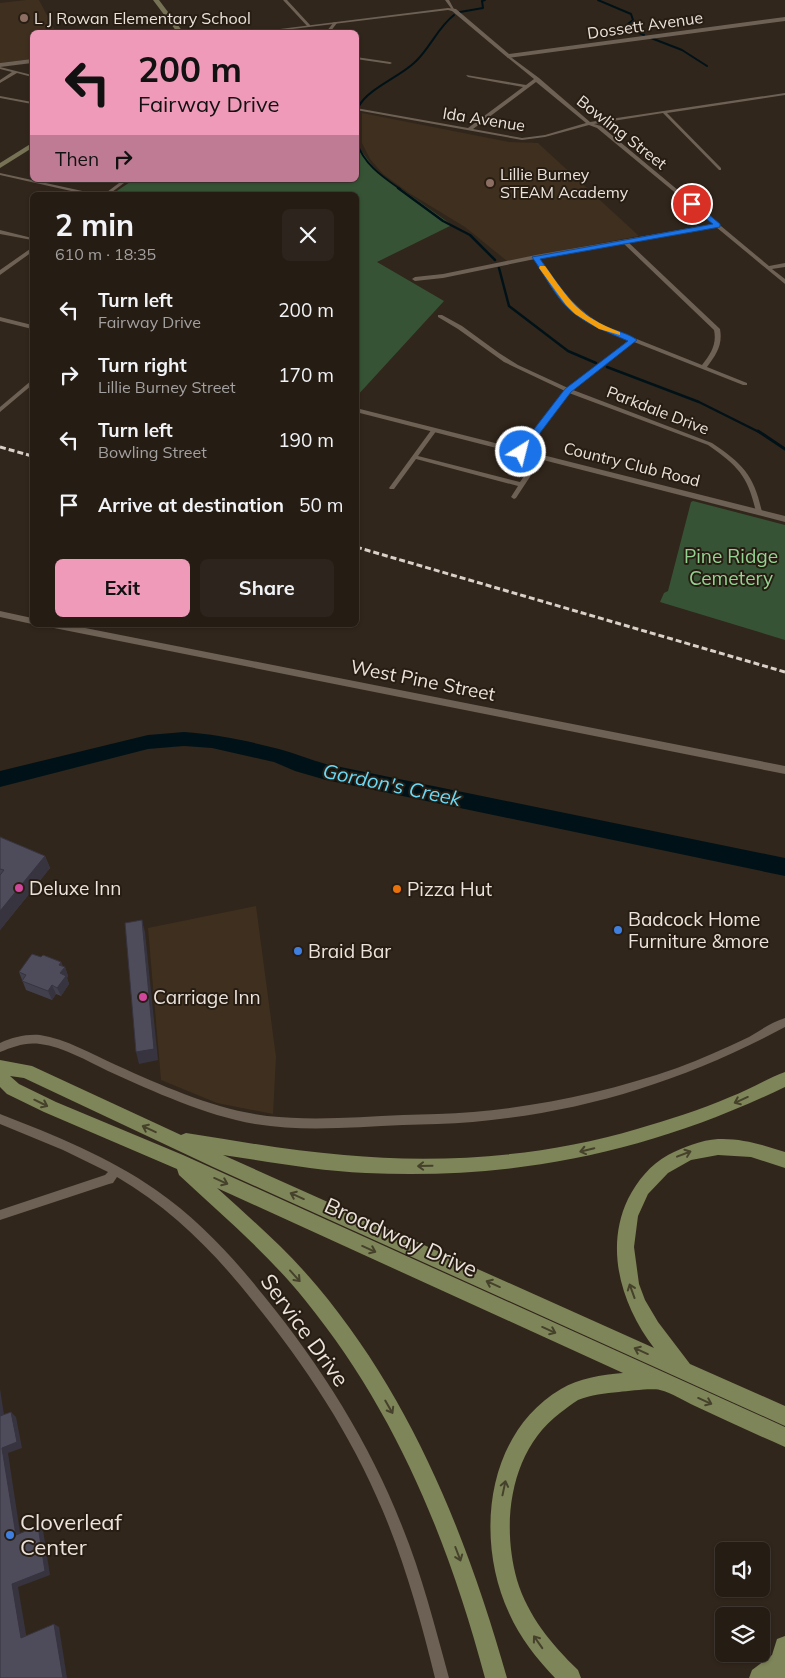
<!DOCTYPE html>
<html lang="en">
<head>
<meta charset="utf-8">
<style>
	:root { --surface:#251c14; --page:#2d251d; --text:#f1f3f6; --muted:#a3a1a0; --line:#423a34; --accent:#ef9ab8 }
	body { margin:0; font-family:Mulish,sans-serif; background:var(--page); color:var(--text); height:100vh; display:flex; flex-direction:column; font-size:19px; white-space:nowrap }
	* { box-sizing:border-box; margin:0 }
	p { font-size:16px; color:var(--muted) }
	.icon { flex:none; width:28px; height:28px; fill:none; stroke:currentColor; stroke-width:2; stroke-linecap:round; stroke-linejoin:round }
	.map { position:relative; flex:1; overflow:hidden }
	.panel { position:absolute; left:30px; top:192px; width:329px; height:435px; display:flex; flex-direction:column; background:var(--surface); border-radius:8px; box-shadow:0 1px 4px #0004,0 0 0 1px var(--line) }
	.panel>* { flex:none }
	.hud { position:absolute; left:30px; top:30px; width:329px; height:152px; border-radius:8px; box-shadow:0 1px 4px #0004,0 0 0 1px var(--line); background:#ef9ab8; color:#111; overflow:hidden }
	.controls { position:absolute; left:715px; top:1542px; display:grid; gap:10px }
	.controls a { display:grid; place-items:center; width:55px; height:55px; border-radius:8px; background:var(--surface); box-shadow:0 1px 4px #0004,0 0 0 1px var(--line); font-size:25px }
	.pin { position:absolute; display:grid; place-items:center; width:42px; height:42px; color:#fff; margin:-21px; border:2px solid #fff; border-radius:50%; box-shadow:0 1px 5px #0007 }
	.me { position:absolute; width:55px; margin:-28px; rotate:36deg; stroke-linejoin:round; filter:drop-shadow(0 0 4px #0008) }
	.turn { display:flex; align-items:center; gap:18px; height:105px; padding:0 25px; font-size:22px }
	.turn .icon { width:65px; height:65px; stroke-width:2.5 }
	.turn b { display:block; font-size:35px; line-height:42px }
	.then { display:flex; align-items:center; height:48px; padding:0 25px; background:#0003; gap:10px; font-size:19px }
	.round { display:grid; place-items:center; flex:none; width:52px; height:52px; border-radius:8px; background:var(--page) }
	.head { display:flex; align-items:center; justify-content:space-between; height:85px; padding:0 25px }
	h1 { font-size:30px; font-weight:700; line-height:38px }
	.cta { display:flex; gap:10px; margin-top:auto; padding:10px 25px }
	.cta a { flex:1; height:58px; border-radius:8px; background:var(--accent); color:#111; font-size:20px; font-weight:700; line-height:58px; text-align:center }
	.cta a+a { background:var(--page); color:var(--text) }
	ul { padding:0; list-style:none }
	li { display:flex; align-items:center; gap:15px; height:65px; padding:0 25px }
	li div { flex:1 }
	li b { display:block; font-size:19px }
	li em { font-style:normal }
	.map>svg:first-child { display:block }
</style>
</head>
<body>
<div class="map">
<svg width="785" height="1678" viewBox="0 0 785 1678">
	<rect width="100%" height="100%" fill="#31261b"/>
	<path fill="#3f2f1f" d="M26,0H39L56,32H32V59L0,63V3Z
		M362,113L509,142L538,143L639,236L507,261L465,227L409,193L383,174L370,159L362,143Z
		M256,906L276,1057L273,1114L217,1103L161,1080L148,928Z"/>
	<path fill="#365435" d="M360,149L376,171L452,225L377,262L444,301L356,397V195H111L133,180H356V149Z
		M693,501L785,525V640L660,602L664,593L668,591L691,502Z"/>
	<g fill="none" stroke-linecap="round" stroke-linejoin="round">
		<path stroke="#001218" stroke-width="2" d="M598,0L631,14L633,20L628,24L627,28L644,35
			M460,12L483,8L482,1L485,0
			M651,38L682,50L707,66
			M359,106C368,89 399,77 414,63C430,49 437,28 454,15
			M356,130L359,113
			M356,141C364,164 380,175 400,189"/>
		<path stroke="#001218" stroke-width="2.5" d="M398,188L443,221L470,235L495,260
			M499,268L509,306L568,351L596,363
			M607,367L699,402L761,433"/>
		<path stroke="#001218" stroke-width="3" d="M758,431L785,449"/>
		<path fill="#001218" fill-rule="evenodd" d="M184,732C216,734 248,741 279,749C295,753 310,760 326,764L785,858V876L326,780L295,771L274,762L212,748L184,746L148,749L0,787V771L148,735Z"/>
		<path fill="#6d6054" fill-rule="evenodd" d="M283,0H287L310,25V27H308Z
			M445,0H449L455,11H453Z
			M334,22L337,23L330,32H326Z
			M508,55L539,78L590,122L785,93V95L667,113L721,168V170H719L663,113L594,124L601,126L769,266L785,263V267L772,269L785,279V284L716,227L628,242L720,329C723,345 716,355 707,367L747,383V385H743L634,342L573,390L712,443C743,464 754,475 762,512L761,513L759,514L756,512C748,476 738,466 708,445L569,393L523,453H519V451L565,391L504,362L458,329L438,317V315H442L462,326L499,353L518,365L568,388L629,340C620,336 610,333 601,328C570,314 553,286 535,259L443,278L415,281L412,279L415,277L443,274L536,255L713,224L597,128L589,125L545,137L522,140L356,110V108L468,128L523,87L468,77L466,75L526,85L534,79L507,57ZM536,82L586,123L545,135L522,138L473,129ZM623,243L714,330C717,344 711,354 702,365L604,326C574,308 559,287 539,258Z
			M356,57L390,62L392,63L390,64L356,59Z
			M0,67L32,75V77L17,73L0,83V80L12,72L0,69Z
			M0,96L32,102V104L0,98Z
			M0,173L96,194L98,195H89L0,175Z
			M123,180H128L108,195H103Z
			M0,230L32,238V240L0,234Z
			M30,249H32V252L0,275V270Z
			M32,380V385L0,412V407Z
			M434,428L437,430L418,456L520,482L538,456L540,455L543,457L516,498L514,499L511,497L518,486L416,459L394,489H390L389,488L432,429Z
			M785,1018V1027C686,1080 585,1112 473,1122C449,1124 426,1124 403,1125C354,1127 304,1132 255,1124C204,1115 155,1092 108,1071C87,1061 64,1047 40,1044C25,1042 13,1047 0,1052V1043C13,1037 26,1034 40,1035C66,1039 92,1054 116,1065C165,1087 214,1109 267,1116C313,1121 358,1117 403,1115C426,1114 449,1114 473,1112C542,1106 611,1091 677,1068C701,1059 726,1048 749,1037C761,1030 772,1022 785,1018Z
			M0,1114C54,1135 109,1157 156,1190C198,1219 232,1256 264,1296C321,1366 369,1442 402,1526C422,1575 435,1627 449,1678H435C421,1621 405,1563 382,1509C350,1433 305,1365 253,1301C214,1252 172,1209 117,1177L113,1183L109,1184L0,1220V1210L105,1175L108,1172L63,1150L0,1124Z"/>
		<path fill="#6d6054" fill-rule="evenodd" d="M448,8L456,9L509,54L785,17V21L508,58L452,11L448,10L268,32H256Z
			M32,59V63L0,67V63Z
			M0,317L32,325V329L0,321Z
			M356,408L785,516V522L356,412Z
			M0,611L32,618V624L0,617Z
			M49,625H70L785,766V774L54,628Z"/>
		<path fill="#767256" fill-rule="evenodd" d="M153,0H159L183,32H177Z
			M32,143V148L0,168V163Z"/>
		<path fill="#7e8559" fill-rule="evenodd" d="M0,1060L32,1066L181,1135L186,1133C238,1141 291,1151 344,1155C440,1164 544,1157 637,1129C668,1120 700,1110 730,1097C749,1090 766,1079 785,1072V1087C650,1152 516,1180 366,1173C318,1171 271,1162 223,1155L654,1348C622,1306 604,1249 628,1199C638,1180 650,1165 668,1155C684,1147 701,1140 718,1139C742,1138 763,1145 785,1152V1168L751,1157L718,1155L691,1160L668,1173L648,1194L638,1216L634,1247L639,1284L645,1300L658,1322L690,1364L785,1406V1426L213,1167L24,1078L10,1076L19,1084L56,1102L183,1155L785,1427V1447C755,1434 725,1420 695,1406C684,1401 672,1393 660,1390C651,1388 630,1391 619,1392C605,1393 591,1395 578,1400C571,1404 566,1409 560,1413C510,1451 501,1523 517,1580C528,1616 551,1644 578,1670L581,1678H555C537,1659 520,1638 509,1613C475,1540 485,1434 561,1389C579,1378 601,1375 623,1373L217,1188C251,1219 287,1250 317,1286C412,1399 467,1537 507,1678H485C448,1540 396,1412 305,1300C268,1254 222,1215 179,1175L177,1169L44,1112L7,1094L0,1087Z
			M785,1636V1678H749L752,1670L772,1655L777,1639Z"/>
		<path stroke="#d8d0c9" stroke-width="3" stroke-dasharray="6 3" stroke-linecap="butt" d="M0,447L32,456
			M356,547L785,672"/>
	</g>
	<path fill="#43404e" d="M0,837L45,856L50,868L0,930Z
		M41,957L61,962L63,967H65L68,976L67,978L69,984L61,996L56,994L52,1000L26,990L19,972Z"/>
	<path fill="#373440" d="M45,856L50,868L0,930V911Z
		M142,920L145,932L158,1060L139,1064L136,1052Z
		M61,962L64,969L65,967L68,976L67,978L69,984L61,996L57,988L60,973L59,965Z
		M52,985L56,994L52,1000L48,991Z
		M0,1389L5,1421L0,1417Z
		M11,1412L16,1417L22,1448L8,1453L21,1539L16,1535L2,1448Z
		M38,1526L43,1530L50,1575L18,1587L27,1640L21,1638L12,1584Z
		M54,1624L59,1627L67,1678H63Z"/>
	<path fill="#4e4b5b" stroke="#373440" d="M0,837L45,856L0,911V875L4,870L0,869Z
		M142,920L154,1049L136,1052L125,923Z
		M32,954L41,957L43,955L61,962L59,965L65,967L60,973L66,976L57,988L52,985L48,991L22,981L26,975L19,972Z
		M11,1412L17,1442L2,1448L16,1535L38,1526L45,1571L12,1584L21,1638L54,1624L63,1678H0V1416Z"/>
	<defs><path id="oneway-shaft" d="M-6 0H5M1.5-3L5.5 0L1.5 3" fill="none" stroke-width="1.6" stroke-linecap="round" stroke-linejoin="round" transform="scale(1.25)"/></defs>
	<g stroke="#45412b">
		<use href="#oneway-shaft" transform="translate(741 1100) rotate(156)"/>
		<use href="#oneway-shaft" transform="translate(41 1103) rotate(26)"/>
		<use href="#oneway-shaft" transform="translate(149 1129) rotate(-155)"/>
		<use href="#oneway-shaft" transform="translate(587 1150) rotate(167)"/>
		<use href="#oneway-shaft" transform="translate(684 1154) rotate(-21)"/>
		<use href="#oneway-shaft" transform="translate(425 1166) rotate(179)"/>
		<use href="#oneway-shaft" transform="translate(221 1181) rotate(24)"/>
		<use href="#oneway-shaft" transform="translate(297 1196) rotate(-156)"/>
		<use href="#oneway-shaft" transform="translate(369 1249) rotate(24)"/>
		<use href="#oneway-shaft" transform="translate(295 1276) rotate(48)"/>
		<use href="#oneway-shaft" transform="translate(493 1284) rotate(-156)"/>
		<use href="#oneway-shaft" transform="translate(632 1291) rotate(-110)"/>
		<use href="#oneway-shaft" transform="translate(549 1330) rotate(24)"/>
		<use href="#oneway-shaft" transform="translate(641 1351) rotate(-156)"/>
		<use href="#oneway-shaft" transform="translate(705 1401) rotate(24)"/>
		<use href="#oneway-shaft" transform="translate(389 1407) rotate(60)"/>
		<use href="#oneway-shaft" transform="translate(504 1488) rotate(-78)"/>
		<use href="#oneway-shaft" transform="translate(458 1554) rotate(69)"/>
		<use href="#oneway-shaft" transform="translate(538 1642) rotate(-125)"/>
	</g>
	<path fill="#1a73e8" stroke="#114b97" d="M690,203H695L720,224V227L540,259C559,285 574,311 605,326C615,331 628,333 637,340L571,392L524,454H518V450L565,389L628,341C610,333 590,326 575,314C557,301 545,275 532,257L713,224L690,206Z"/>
	<path fill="#f59e0b" d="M540,266H545C570,301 578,316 620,332V335L599,329L575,314L566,305L539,268Z"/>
	<g fill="#8d6e63" stroke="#271d12" stroke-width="2">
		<circle cx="24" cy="18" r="5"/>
		<circle cx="490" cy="183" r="5"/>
	</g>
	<g fill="#d1479c" stroke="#271d12" stroke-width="2">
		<circle cx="19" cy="888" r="5"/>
		<circle cx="143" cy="997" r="5"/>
	</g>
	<circle fill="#e8710a" stroke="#271d12" stroke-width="2" cx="397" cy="889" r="5"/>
	<g fill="#3f7fe0" stroke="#271d12" stroke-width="2">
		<circle cx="618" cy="930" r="5"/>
		<circle cx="298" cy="951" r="5"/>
		<circle cx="10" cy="1535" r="5"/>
	</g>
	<g text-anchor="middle" stroke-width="4" stroke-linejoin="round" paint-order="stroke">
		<g font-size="16" fill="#ebe3dc" stroke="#271d12" text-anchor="start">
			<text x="34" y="24">L J Rowan Elementary School</text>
			<text x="500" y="180">Lillie Burney<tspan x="500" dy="18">STEAM Academy</tspan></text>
		</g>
		<g font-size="16" fill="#ebe3dc" stroke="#271d12">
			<text transform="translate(645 25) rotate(-8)" y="6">Dossett Avenue</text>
			<text transform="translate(484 119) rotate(9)" y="6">Ida Avenue</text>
			<text transform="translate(622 132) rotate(38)" y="6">Bowling Street</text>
			<text transform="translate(658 410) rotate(21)" y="6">Parkdale Drive</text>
			<text transform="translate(632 464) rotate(14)" y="6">Country Club Road</text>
		</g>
		<g font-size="19" fill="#94d493" stroke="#271d12">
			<text x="731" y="563">Pine Ridge<tspan x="731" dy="22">Cemetery</tspan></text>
		</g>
		<g font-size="19" fill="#ebe3dc" stroke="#271d12">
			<text transform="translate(423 680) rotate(11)" y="7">West Pine Street</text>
		</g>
		<g font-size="19" fill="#ebe3dc" stroke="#271d12" text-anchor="start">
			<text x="29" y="895">Deluxe Inn</text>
			<text x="407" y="896">Pizza Hut</text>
			<text x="628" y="926">Badcock Home<tspan x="628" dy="22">Furniture &amp;more</tspan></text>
			<text x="308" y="958">Braid Bar</text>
			<text x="153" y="1004">Carriage Inn</text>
		</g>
		<g font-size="20" font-style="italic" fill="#68daf7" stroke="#271d12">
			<text transform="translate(392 785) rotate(12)" y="7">Gordon's Creek</text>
		</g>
		<g font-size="22" fill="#ebe3dc" stroke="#271d12">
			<text transform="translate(401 1237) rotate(24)" y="8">Broadway Drive</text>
			<text transform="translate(305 1330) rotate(54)" y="8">Service Drive</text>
		</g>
		<g font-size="22" fill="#ebe3dc" stroke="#271d12" text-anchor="start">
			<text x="20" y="1530">Cloverleaf<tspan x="20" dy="25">Center</tspan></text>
		</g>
	</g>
</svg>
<div class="controls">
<a><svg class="icon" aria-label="sound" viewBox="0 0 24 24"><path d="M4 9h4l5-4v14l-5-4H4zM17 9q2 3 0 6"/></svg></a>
<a><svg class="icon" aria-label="layers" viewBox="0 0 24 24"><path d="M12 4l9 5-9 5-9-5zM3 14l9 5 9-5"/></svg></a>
</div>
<div class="pin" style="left:692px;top:204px;background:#d93025"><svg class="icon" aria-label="arrive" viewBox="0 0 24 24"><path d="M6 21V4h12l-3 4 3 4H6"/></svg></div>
<svg class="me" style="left:521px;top:452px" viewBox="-20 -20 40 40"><circle r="17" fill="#1a73e8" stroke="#fff" stroke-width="3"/><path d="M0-11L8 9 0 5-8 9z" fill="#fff"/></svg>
<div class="hud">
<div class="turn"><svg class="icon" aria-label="left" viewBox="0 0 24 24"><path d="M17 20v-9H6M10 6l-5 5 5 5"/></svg><div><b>200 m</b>Fairway Drive</div></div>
<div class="then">Then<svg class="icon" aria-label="right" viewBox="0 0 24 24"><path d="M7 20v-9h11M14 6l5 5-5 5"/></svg></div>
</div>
<section class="panel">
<div class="head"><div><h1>2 min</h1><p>610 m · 18:35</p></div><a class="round"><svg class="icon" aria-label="close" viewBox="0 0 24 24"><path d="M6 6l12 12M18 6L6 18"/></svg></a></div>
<ul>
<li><svg class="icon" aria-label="left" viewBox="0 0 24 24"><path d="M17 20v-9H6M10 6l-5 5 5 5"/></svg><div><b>Turn left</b><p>Fairway Drive</p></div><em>200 m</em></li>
<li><svg class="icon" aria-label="right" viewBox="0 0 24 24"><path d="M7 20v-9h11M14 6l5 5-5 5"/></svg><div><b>Turn right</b><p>Lillie Burney Street</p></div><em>170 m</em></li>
<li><svg class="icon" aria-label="left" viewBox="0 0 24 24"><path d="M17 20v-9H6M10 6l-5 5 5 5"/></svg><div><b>Turn left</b><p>Bowling Street</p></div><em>190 m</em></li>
<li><svg class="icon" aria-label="arrive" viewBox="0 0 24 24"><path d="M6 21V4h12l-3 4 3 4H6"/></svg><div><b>Arrive at destination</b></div><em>50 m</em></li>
</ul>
<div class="cta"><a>Exit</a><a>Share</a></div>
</section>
</div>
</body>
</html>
